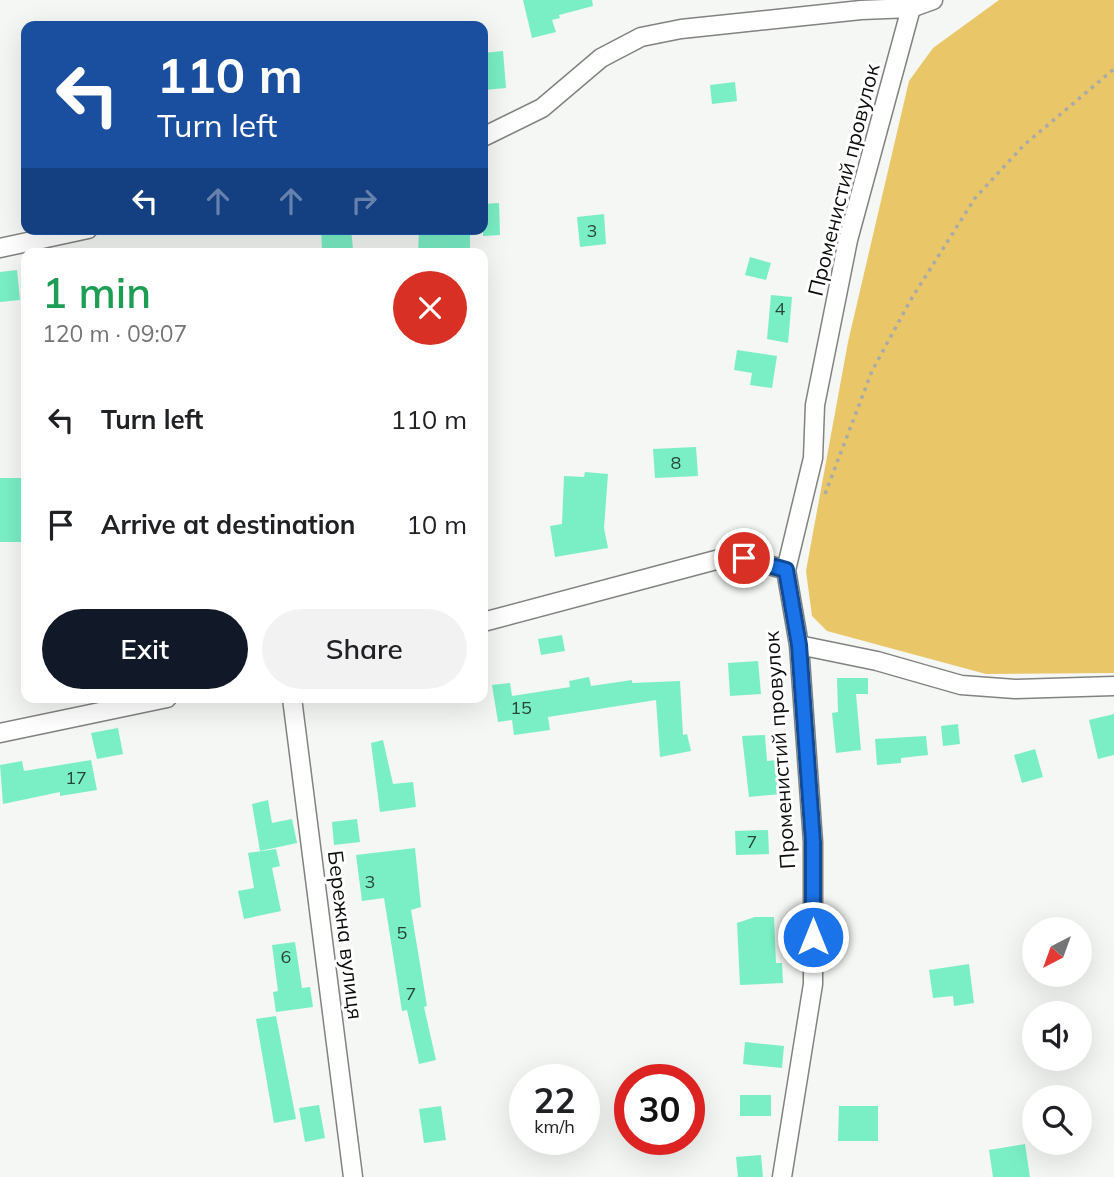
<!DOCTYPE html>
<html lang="en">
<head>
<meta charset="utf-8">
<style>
	:root { --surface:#fff; --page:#f2f2f2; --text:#202124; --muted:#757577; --accent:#111827 }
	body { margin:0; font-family:Mulish,sans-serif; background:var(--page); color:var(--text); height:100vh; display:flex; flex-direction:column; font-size:26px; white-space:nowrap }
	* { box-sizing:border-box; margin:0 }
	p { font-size:23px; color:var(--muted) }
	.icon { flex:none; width:38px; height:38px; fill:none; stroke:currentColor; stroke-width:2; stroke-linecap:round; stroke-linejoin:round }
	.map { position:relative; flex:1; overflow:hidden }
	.side { position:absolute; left:21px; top:248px; width:467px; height:455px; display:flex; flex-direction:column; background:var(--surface); border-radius:14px; box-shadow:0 7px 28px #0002 }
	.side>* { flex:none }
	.guide { position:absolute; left:21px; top:21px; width:467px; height:214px; border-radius:14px; box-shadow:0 7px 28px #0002; background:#1a4fa0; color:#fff; overflow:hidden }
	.needle { width:46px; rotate:221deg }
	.controls { position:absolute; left:1022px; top:917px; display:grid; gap:14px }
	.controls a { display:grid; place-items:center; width:70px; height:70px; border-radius:50%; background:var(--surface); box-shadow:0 7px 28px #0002; font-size:35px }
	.speed { position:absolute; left:509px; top:1064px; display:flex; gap:14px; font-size:35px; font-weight:700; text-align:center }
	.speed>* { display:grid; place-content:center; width:91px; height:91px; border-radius:50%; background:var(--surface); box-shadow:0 7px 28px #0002; line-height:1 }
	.speed small { font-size:18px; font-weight:400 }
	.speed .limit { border:10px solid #d22; background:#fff; color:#111 }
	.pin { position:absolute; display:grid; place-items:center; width:60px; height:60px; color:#fff; margin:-30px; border:4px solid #fff; border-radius:50%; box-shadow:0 2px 7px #0007 }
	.me { position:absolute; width:77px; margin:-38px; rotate:0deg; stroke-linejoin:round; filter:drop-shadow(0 0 5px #0008) }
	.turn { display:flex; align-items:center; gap:24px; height:147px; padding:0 21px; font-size:32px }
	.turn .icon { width:91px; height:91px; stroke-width:2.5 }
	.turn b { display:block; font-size:49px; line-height:60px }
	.lanes { display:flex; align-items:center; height:66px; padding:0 21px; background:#0003; justify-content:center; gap:35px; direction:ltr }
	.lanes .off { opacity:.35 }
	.round { display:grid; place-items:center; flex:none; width:74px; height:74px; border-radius:37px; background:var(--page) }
	.head { display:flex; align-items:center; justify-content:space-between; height:119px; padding:0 21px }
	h1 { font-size:42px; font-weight:600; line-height:52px; color:#1e9e55 }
	.action { display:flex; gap:14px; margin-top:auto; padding:14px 21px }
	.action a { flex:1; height:80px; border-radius:42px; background:var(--accent); color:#fff; font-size:28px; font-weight:600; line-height:80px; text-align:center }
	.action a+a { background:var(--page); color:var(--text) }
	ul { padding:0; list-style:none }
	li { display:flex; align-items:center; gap:21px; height:105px; padding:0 21px }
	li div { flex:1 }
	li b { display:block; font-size:26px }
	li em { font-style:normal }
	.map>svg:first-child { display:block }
</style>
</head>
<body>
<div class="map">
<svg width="1114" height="1177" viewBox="0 0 1114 1177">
	<rect width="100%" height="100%" fill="#f4f7f3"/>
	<path fill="#e9c668" d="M999,0H1114V673L986,674L827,631L812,616L806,571L848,342L909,81L933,48Z"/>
	<path fill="#7aefc6" d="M523,0H592L593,6L559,15L560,18L552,20L556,32L532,38Z
		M503,51L506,88L484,90L483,53Z
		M735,82L737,101L712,104L710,85Z
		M499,203L500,235L483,236V204Z
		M604,214L606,244L580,247L577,217Z
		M321,229H351L353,249L322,250Z
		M419,229L470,232V254H418Z
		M750,257L771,263L766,280L745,275Z
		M17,270L20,300L0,302V272Z
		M771,295L792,297L788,343L767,339Z
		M737,350L777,356L772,388L750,385L752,373L734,370Z
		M696,447L698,476L655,478L653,449Z
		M585,472L608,474L604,528L608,548L555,557L550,526L562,524L564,476L584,477Z
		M0,478H24L26,542H0Z
		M562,635L565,651L541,655L538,639Z
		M758,661L761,694L730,696L728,663Z
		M589,677L591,686L632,680V683L680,681L683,735L687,734L691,751L660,757L656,700L548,717L550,730L514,735L512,720L498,722L492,685L510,683L512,696L570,687L569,681Z
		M837,678H868V694H856L861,750L836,753L832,713L838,712Z
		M1114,714V755L1098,759L1089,720Z
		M958,724L960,744L943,746L941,726Z
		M118,728L123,754L97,759L91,733Z
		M765,735L767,761L777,760L781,794L749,797L742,736Z
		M926,736L928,755L901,758V763L877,765L875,739Z
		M383,740L393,784L413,782L416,807L380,812L371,743Z
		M1035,749L1043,777L1022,783L1014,755Z
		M91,760L97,790L60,796V792L3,804L0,765L22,761L24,771Z
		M268,800L272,823L292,819L297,843L260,851L252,804Z
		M357,819L360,842L334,845L332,822Z
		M768,830L769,854L736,855L735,831Z
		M415,848L421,907L411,910L427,1006L424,1007L436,1060L419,1064L407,1010L402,1011L384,898L362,901L356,855Z
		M276,849L280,866L272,868L281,911L244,919L238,891L254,888L248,853Z
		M755,917H774L776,963H782L783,983L740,985L737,923Z
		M295,942L302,988L310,987L313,1007L276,1012L273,992L278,991L272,945Z
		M969,964L974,1003L954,1006L953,996L933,998L929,970Z
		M276,1016L296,1119L274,1123L256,1019Z
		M745,1042L784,1046L782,1068L743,1064Z
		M740,1095H771V1116H740Z
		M319,1105L325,1138L305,1142L299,1108Z
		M441,1106L446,1140L424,1143L419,1109Z
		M839,1106H878V1141H838Z
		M1025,1144L1030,1177H993L989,1150Z
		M761,1155L763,1177H738L736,1157Z"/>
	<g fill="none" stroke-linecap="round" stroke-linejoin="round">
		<g stroke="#818380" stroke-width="21">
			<path id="street" d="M483,137L542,108L601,58L641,37L681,29L861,10L911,8L933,0
				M0,248L88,229
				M483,622L716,560L744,558L786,570
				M799,645L877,661L961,685L1015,689L1114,686
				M292,698L353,1177
				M0,733L167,698
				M782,1177L813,984V842L799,645L786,570L813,458L815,405L848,240L911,8"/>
		</g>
		<path stroke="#a8aba8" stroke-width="3.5" stroke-dasharray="3.5 5" stroke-linecap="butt" d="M825,494L872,371L910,301L975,198L1024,145L1114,69"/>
		<use href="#street" stroke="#fff" stroke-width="18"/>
	</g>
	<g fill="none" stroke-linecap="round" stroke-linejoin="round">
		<g stroke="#114b97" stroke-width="18">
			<path id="route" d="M744,558L786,570L799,645L813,842V937"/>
		</g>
		<use href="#route" stroke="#1a73e8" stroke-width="12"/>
	</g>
	<g text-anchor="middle" stroke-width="6" stroke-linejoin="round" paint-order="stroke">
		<g font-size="18" fill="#27453a">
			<text x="592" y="237">3</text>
			<text x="780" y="315">4</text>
			<text x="676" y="469">8</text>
			<text x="521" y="714">15</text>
			<text x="76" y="784">17</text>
			<text x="752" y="848">7</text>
			<text x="370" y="888">3</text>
			<text x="402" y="939">5</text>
			<text x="286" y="963">6</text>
			<text x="411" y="1000">7</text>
		</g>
		<g font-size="21" fill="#0b0c0b" stroke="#fff">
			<text transform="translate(844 180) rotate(-76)" y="7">Променистий провулок</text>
			<text transform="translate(780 750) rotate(-94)" y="7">Променистий провулок</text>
			<text transform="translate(345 935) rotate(83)" y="7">Бережна вулиця</text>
		</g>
	</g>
</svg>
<div class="controls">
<a><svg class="needle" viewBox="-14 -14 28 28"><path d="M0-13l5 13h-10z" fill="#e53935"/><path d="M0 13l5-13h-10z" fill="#757577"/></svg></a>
<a><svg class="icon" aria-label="sound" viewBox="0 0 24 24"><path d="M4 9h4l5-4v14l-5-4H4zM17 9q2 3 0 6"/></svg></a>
<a><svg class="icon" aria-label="search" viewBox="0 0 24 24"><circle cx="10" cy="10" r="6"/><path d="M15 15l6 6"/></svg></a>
</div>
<div class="speed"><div>22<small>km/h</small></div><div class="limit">30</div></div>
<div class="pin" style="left:744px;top:558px;background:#d93025"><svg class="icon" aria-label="arrive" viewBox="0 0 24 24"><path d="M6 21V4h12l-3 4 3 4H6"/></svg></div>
<svg class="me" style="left:813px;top:937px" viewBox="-20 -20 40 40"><circle r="17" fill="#1a73e8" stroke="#fff" stroke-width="3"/><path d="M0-11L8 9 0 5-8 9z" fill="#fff"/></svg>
<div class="guide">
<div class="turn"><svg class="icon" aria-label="left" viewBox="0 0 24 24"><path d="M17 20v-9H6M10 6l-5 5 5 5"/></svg><div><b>110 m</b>Turn left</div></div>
<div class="lanes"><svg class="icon" aria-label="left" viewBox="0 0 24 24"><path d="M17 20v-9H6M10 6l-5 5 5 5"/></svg><svg class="icon off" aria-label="ahead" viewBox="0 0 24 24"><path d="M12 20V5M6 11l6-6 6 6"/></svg><svg class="icon off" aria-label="ahead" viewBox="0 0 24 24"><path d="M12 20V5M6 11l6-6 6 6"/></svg><svg class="icon off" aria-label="right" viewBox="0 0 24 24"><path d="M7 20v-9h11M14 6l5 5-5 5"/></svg></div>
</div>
<section class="side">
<div class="head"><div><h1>1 min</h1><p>120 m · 09:07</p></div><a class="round" style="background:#d93025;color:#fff"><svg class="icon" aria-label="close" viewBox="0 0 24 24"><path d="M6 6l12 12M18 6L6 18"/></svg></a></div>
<ul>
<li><svg class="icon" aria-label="left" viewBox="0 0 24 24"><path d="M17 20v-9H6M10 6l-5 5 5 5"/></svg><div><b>Turn left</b></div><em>110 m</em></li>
<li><svg class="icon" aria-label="arrive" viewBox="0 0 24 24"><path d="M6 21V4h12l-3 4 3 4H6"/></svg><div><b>Arrive at destination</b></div><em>10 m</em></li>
</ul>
<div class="action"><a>Exit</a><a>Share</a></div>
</section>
</div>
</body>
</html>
